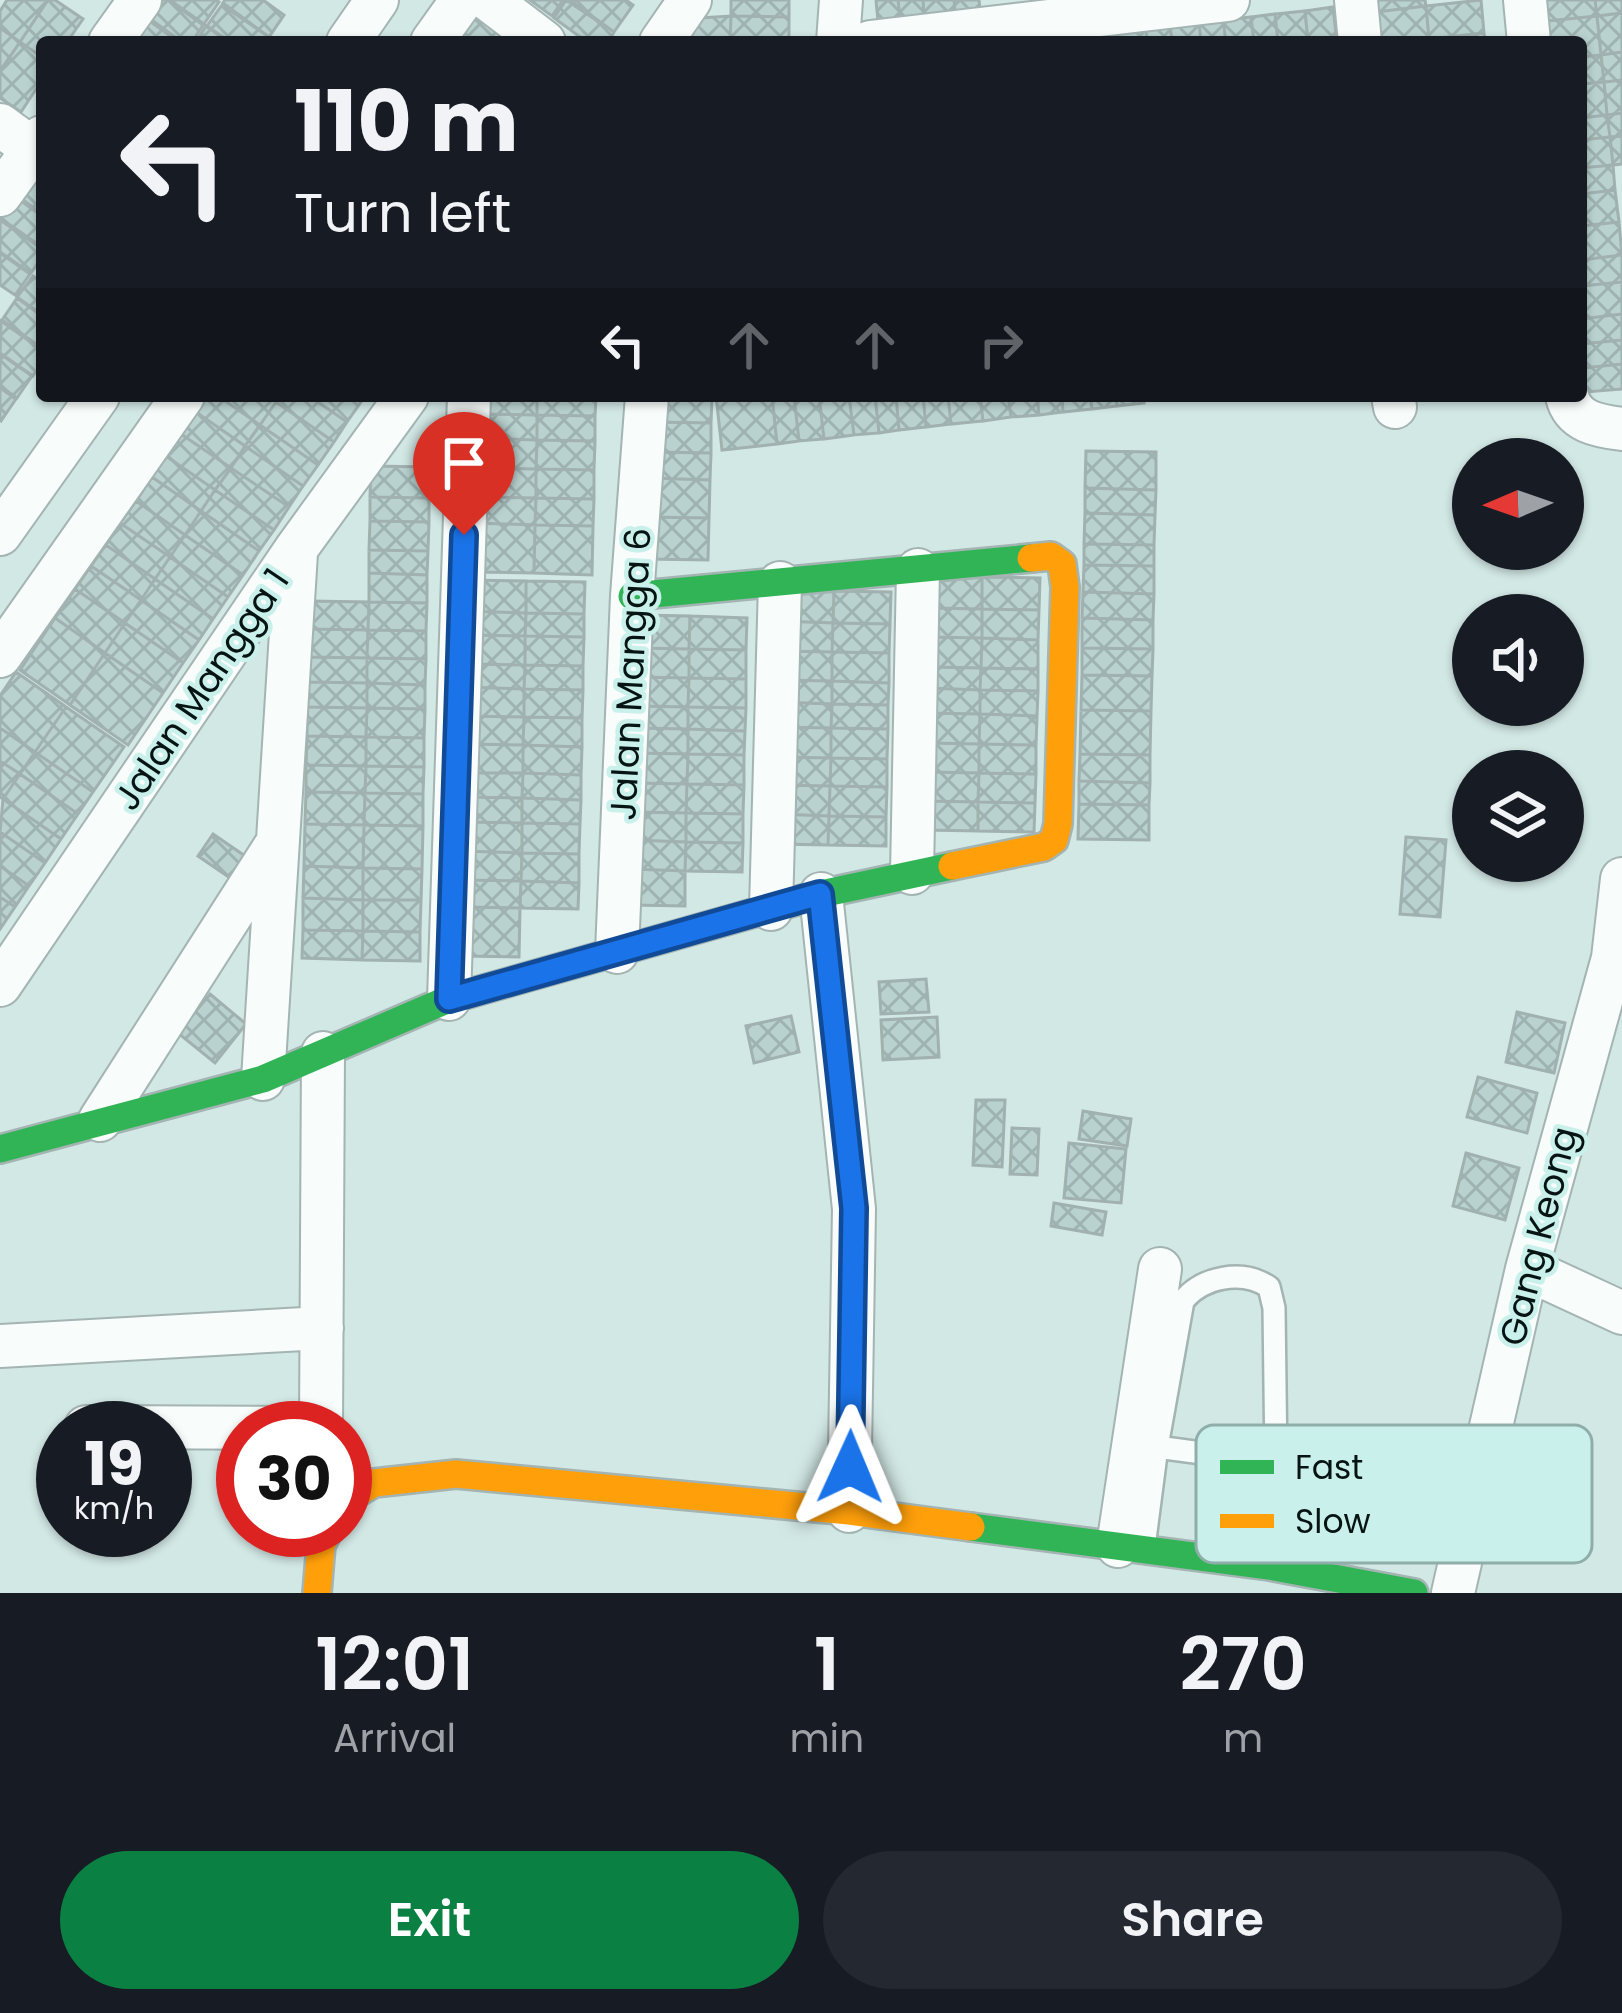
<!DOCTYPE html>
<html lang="en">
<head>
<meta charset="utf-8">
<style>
	:root { --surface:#171b24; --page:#242831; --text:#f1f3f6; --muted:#9ea1a6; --accent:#0b8043 }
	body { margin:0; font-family:Poppins,sans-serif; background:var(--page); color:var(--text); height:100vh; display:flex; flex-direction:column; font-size:45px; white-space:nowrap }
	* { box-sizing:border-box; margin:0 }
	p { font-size:39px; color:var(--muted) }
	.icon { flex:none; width:66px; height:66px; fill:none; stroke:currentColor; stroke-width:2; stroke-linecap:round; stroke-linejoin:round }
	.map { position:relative; height:1593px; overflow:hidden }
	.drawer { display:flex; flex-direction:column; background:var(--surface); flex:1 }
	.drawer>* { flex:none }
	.guide { position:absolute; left:36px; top:36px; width:1551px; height:366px; border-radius:12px; box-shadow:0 3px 9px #0004; background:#171b24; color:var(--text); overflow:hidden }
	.needle { width:78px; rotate:268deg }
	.fabs { position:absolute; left:1452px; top:438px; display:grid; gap:24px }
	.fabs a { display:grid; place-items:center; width:132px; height:132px; border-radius:50%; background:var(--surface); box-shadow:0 3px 9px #0004; font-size:60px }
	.speed { position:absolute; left:36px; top:1401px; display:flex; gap:24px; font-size:60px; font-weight:700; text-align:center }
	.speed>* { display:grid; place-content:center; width:156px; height:156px; border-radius:50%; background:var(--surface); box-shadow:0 3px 9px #0004; line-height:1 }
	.speed small { font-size:30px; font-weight:400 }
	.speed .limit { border:18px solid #d22; background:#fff; color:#111 }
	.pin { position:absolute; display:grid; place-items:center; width:102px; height:102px; color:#fff; margin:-123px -51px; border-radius:50% 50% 50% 0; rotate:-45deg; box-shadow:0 0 12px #0007 }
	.pin .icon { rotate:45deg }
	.me { position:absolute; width:132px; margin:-66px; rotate:1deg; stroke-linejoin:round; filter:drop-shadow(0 0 9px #0008) }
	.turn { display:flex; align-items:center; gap:42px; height:252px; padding:0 60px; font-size:54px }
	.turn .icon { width:156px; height:156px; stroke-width:2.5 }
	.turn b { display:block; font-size:84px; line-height:102px }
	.lanes { display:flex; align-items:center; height:114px; padding:0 60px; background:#0003; justify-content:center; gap:60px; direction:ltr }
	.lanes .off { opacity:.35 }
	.eta { display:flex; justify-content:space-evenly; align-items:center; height:204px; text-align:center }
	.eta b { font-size:72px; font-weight:600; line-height:84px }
	.action { display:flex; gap:24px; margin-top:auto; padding:24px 60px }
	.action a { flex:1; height:138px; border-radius:72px; background:var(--accent); color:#fff; font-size:48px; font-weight:600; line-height:138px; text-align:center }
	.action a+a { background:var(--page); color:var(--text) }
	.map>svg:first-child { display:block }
</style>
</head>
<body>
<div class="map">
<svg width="1622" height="1593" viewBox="0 0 1622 1593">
	<defs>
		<pattern id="building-cross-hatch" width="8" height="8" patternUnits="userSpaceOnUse" patternTransform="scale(3)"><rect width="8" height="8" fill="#b9d2cf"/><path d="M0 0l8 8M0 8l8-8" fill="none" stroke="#9eb3b1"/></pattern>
	</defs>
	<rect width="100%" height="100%" fill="#d2e8e5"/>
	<path fill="url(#building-cross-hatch)" stroke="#a0b1af" stroke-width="3" d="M7,0H48L20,42L0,28V11Z
		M48,0H55L83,19L67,42H42V57L20,42Z
		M151,0H168L203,25L192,42H182L142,13Z
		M170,0H216L219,2L204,24Z
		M225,0H263L284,15L269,37L223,3Z
		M530,0H563L552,16Z
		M566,0L614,32L608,42H587L554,18Z
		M570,0H626L633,5L614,32Z
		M731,0H789V17L731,16Z
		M876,0H898L900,18L878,21Z
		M898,0H923L924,16L900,18Z
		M923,0H954L955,12L924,16Z
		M954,0H979L980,10L955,12Z
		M1375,0H1425L1426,6L1376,12Z
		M1481,0L1484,33L1429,39L1426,6Z
		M1545,0H1595L1597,16L1547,21Z
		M1595,0H1622V13L1597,16Z
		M222,5L269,37L265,42H230L207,26Z
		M1426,6L1429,39L1379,42L1376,12Z
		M1333,7L1337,42H1308L1305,11Z
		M469,10L514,42H447Z
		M1305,11L1308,42H1278L1275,14Z
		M1622,13V52L1601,55L1597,16Z
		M1275,14L1278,42H1254L1251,17Z
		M141,15L179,42H133Z
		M731,16L789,17V42H730Z
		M731,16L730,42H672L682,19Z
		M1597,16L1601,55L1581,57V42H1549L1547,21Z
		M1251,17L1254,42H1226L1223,20Z
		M1223,20L1226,42H1201L1199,23Z
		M1199,23L1201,42H1172L1170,25Z
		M1170,25L1172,42H1147L1146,29Z
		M206,26L228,42H196Z
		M0,28L20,42L0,71Z
		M1146,29L1147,42H1118L1117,31Z
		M1484,33L1485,42H1430L1429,39Z
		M20,42L42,57V80L21,112L0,98V71Z
		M1622,52V80L1604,82L1601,55Z
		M1601,55L1604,82L1581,84V57Z
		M1622,80V113L1607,115L1604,82Z
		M1604,82L1607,115L1581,118V84Z
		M1622,113V136L1610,137L1607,115Z
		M1607,115L1610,137L1581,140V118Z
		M1622,136V164L1613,165L1610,137Z
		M1610,137L1613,165L1581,168V140Z
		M1613,165L1615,190L1581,194V168Z
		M30,173L42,182V214L16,195Z
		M1615,190L1619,222L1581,226V194Z
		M14,196L42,216V247L0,218Z
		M0,220L42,249V257L31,273L0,252Z
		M1619,222L1622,255L1581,260V226Z
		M0,253L30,274L15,295L0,285Z
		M1622,255V282L1581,286V260Z
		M33,276L42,283V315L17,297Z
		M1622,282V314L1581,319V286Z
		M17,298L42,316V348L2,320Z
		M1622,314V340L1581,344V319Z
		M1,321L42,350V362L33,376L0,353Z
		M1622,340V364L1583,368L1581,344Z
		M0,354L32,376L17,398L0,386Z
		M1622,364V389L1586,392L1583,368Z
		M0,388L16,399L1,421L0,420Z
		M207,396H218L260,425L245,446L196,412Z
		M218,396H267L276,402L260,425Z
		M279,396H309L347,422L334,442L276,402Z
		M309,396H359L363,399L347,422Z
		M478,396H537V415L478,414Z
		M537,396H596L595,416L537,415Z
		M651,396L712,398L711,423L650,422Z
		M716,396H772L777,444L722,450Z
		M772,396H794L799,441L777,444Z
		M794,396H819L824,439L799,441Z
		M819,396H849L854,435L824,439Z
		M849,396H875L879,433L854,435Z
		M875,396H896L899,430L879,433Z
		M896,396H923L926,427L899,430Z
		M923,396H948L951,424L926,427Z
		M948,396H980L983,421L951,424Z
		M980,396H1008L1011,417L983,421Z
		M1008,396H1037L1039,415L1011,417Z
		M1037,396H1062L1063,412L1039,415Z
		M1062,396H1090L1092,409L1063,412Z
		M1090,396H1116L1117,406L1092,409Z
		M1116,396H1143L1144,403L1117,406Z
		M276,402L334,442L318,465L260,425Z
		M196,412L245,446L231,468L181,434Z
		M478,414L537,415V440L477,438Z
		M537,415L595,416V441L537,440Z
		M650,422L711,423V453L649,452Z
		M260,425L318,465L303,486L245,446Z
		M181,434L231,468L215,490L166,456Z
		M477,438L537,440L536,469L477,468Z
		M537,440L595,441L594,470L536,469Z
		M245,446L303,486L289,507L231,468Z
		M1086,451L1156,452V490L1085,488Z
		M649,452L711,453L710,480L649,478Z
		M166,456L215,490L201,511L152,477Z
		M371,466L430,467L429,498L370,497Z
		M231,468L289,507L274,530L215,490Z
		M477,468L536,469V498L476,497Z
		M536,469L594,470V499L536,498Z
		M152,477L201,511L185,535L136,501Z
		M649,478L710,480L709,518L648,517Z
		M1085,488L1156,490L1155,515L1085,513Z
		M215,490L274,530L259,551L201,511Z
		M370,497L429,498V522L370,521Z
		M476,497L536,498L535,525L476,523Z
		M536,498L594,499L593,526L535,525Z
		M136,501L185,535L170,557L120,523Z
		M201,511L259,551L243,575L185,535Z
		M1085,513L1155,515L1154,545L1084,544Z
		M648,517L709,518L708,560L647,559Z
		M370,521L429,522L428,551L369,550Z
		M120,523L170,557L155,579L106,545Z
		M476,523L535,525L534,573L475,572Z
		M535,525L593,526L592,575L534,573Z
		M185,535L243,575L228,597L170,557Z
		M1084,544L1154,545V566L1084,565Z
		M106,545L155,579L141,600L91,566Z
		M369,550L428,551L427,575L369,573Z
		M170,557L228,597L213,619L155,579Z
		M1084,565L1154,566V594L1083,592Z
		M91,566L141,600L125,623L75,589Z
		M369,573L427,575V603L369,602Z
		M930,575L982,577V609L929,608Z
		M982,577L1040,578L1039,610L982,609Z
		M155,579L213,619L199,640L141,600Z
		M467,580L526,581V613L466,611Z
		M526,581L585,582L584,614L526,613Z
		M75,589L125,623L105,653L55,618Z
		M780,590L834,591L833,623L780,621Z
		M834,591L891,592L890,624L833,623Z
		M1083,592L1154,594L1153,620L1082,618Z
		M141,600L199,640L183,663L125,623Z
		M309,601L369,602L368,630L308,629Z
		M369,602L427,603L426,631L368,630Z
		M929,608L982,609V638L928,637Z
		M982,609L1039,610L1038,640L982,638Z
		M466,611L526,613L525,636L466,635Z
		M526,613L584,614V637L525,636Z
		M637,615L690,616L689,649L637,648Z
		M690,616L747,618L746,650L689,649Z
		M55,618L105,653L70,705L20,670Z
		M1082,618L1153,620V649L1082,648Z
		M780,621L833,623L832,652L780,651Z
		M125,623L183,663L163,693L105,653Z
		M833,623L890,624L889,653L832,652Z
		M308,629L368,630L367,658L308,657Z
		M368,630L426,631V659L367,658Z
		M466,635L525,636V665L465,664Z
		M525,636L584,637L583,666L525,665Z
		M928,637L982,638L981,668L928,667Z
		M982,638L1038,640V669L981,668Z
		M637,648L689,649V678L636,677Z
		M1082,648L1153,649L1152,676L1082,675Z
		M689,649L746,650V679L689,678Z
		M780,651L832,652V681L779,680Z
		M832,652L889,653V683L832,681Z
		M105,653L163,693L128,745L70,705Z
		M308,657L367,658V683L308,682Z
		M367,658L426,659L425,685L367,683Z
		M465,664L525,665L524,689L465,687Z
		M525,665L583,666V690L524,689Z
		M928,667L981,668L980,690L927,688Z
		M981,668L1038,669V691L980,690Z
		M16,672L66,707L35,752L0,728V696Z
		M1082,675L1152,676L1151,711L1081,710Z
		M636,677L689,678L688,707L635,706Z
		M689,678L746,679V708L688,707Z
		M779,680L832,681V704L778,702Z
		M832,681L889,683L888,705L832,704Z
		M308,682L367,683V708L307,707Z
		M367,683L425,685V709L367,708Z
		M465,687L524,689V717L464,716Z
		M927,688L980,690V714L927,713Z
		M524,689L583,690L582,718L524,717Z
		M980,690L1038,691L1037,716L980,714Z
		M778,702L832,704L831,728L778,727Z
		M832,704L888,705V729L831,728Z
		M635,706L688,707V729L635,728Z
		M66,707L124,747L93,792L35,752Z
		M307,707L367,708L366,737L307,736Z
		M688,707L746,708L745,731L688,729Z
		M367,708L425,709L424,738L366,737Z
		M1081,710L1151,711L1150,755L1080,754Z
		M927,713L980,714L979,744L926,743Z
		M980,714L1037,716L1036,745L979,744Z
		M464,716L524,717L523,745L464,744Z
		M524,717L582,718V747L523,745Z
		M778,727L831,728V758L777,757Z
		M0,728L35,752L20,774L0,761Z
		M635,728L688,729V754L634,753Z
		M831,728L888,729L887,759L831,758Z
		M688,729L745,731L744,755L688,754Z
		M307,736L366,737V766L306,765Z
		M366,737L424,738V767L366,766Z
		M926,743L979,744V773L926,772Z
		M464,744L523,745V773H463Z
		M979,744L1036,745V774L979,773Z
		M523,745L582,747L581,775L523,773Z
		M35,752L93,792L78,814L20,774Z
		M634,753L688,754L687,784L634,783Z
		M688,754L744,755V785L687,784Z
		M1080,754L1150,755V783L1079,781Z
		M777,757L831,758L830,786L777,785Z
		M831,758L887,759V787L830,786Z
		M0,761L20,774L3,799L0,797Z
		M306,765L366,766L365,793L306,792Z
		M366,766L424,767L423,794L365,793Z
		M926,772L979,773L978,802L925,801Z
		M463,773H523L522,798L463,797Z
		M523,773L581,775V800L522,798Z
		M979,773L1036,774L1035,803L978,802Z
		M20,774L78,814L61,839L3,799Z
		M1079,781L1150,783L1149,805L1079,804Z
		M634,783L687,784L686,813L633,812Z
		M687,784L744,785L743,814L686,813Z
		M777,785L830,786L829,816L776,814Z
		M830,786L887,787L886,817L829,816Z
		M306,792L365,793L364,825L305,824Z
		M365,793L423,794V826L364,825Z
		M463,797L522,798V823L463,822Z
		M522,798L581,800L580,824L522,823Z
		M3,799L61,839L45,863L0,832Z
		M925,801L978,802V831L925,830Z
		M978,802L1035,803L1034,832L978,831Z
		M1079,804L1149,805V840L1078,839Z
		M633,812L686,813V842L633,840Z
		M686,813L743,814V843L686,842Z
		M776,814L829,816L828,845L776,844Z
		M829,816L886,817V846L828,845Z
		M463,822L522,823V853L462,851Z
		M522,823L580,824L579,854L522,853Z
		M305,824L364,825L363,868L304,866Z
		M364,825L423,826L422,869L363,868Z
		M0,832L45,863L29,886L0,866Z
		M213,834L245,856L230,878L198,856Z
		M1406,837L1446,840L1440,917L1400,914Z
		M633,840L686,842L685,871L632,869Z
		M686,842L743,843L742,872L685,871Z
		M462,851L522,853L521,881L461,880Z
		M522,853L579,854V883L521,881Z
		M0,866L29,886L15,907L0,897Z
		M304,866L363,868V900L303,898Z
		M363,868L422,869L421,900H363Z
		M632,869L685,871V906L631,905Z
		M461,880L521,881L520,908L461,907Z
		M521,881L579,883L578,909L520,908Z
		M0,897L15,907L0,929Z
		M303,898L363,900V931L303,930Z
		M363,900H421L420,932L363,931Z
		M461,907L520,908L519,957L460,956Z
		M303,930L363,931L362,960L302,958Z
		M363,931L420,932V961L362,960Z
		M926,979L929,1012L881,1014L879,982Z
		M210,994L246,1024L215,1063L178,1033Z
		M1517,1012L1565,1023L1554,1073L1506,1062Z
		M791,1016L799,1052L754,1063L746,1026Z
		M937,1017L939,1057L883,1060L881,1020Z
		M1478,1077L1537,1093L1527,1133L1467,1117Z
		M976,1100H1005L1002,1167L973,1165Z
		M1083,1111L1131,1119L1127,1146L1079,1139Z
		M1012,1128L1039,1129L1037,1175L1010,1174Z
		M1069,1143L1126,1149L1121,1203L1064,1198Z
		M1466,1153L1519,1168L1505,1220L1453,1206Z
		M1054,1203L1106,1212L1102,1235L1051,1226Z"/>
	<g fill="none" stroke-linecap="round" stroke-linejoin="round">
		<g stroke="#a3b4b2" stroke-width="26">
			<path id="lane" d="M1157,1447L1183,1301C1202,1277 1242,1269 1269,1287L1274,1308L1276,1463
				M1144,1547L1157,1447L1276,1463L1269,1566"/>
		</g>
		<g stroke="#a3b4b2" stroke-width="46">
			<path id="street" d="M489,0L544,42
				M1356,0L1360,42
				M1525,0L1529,42
				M110,42L140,0
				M348,42L377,0
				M432,42L462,0
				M661,42L690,0
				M838,42L841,0
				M870,42L1228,0
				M0,125L33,149
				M0,195L42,137
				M1393,396L1395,407
				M1567,396C1573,422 1598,426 1622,429
				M0,534L98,396
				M0,656L183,396
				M912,873L918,570
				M821,894L854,1209L849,1511
				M771,909L780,583
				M617,952L632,596L647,396
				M0,985L296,549L407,396
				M449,999L469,396
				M263,1079L296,553
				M100,1120L274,848
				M1527,1269L1622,1313
				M0,1346L322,1328
				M86,1427L321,1428L323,1053
				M1118,1546L1160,1269
				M1453,1593L1527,1269L1613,958L1622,879"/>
		</g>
		<g stroke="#a3b4b2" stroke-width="32">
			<path id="fast" d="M632,596L1031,558
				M0,1149L263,1079L449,999L821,894L952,866
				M971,1527L1269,1566L1414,1593"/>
		</g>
		<g stroke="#a3b4b2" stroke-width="32">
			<path id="slow" d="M952,866L1044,847L1054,840L1058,824L1065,587L1062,564L1051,556L1031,558
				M345,1500L374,1483L456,1474L849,1511L971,1527
				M317,1593L321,1545L329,1530"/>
		</g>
		<use href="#lane" stroke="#f8fcfb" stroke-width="21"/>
		<use href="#street" stroke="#f8fcfb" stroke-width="42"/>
		<use href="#fast" stroke="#30b455" stroke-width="27"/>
		<use href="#slow" stroke="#ff9f0a" stroke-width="27"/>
	</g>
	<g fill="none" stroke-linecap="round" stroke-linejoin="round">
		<g stroke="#114b97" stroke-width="30">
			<path id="route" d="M464,535L449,999L820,894L854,1208L850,1467"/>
		</g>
		<use href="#route" stroke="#1a73e8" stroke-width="21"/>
	</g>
	<g text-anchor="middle" stroke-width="9" stroke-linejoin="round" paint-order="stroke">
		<g font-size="36" fill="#061413" stroke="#caf0eb">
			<text transform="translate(630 674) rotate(-87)" y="13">Jalan Mangga 6</text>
			<text transform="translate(201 689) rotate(-56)" y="13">Jalan Mangga 1</text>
			<text transform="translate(1538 1236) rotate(-76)" y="13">Gang Keong</text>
		</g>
	</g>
	<rect x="1196" y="1425" width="396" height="138" rx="18" fill="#caf0eb" stroke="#8faeaa" stroke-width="3"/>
	<rect x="1220" y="1460" width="54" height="14" fill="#30b455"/>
	<rect x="1220" y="1514" width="54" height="14" fill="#ff9f0a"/>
	<g font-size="33" fill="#061413">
		<text x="1295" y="1479">Fast</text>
		<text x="1295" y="1533">Slow</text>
	</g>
</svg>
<div class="fabs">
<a><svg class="needle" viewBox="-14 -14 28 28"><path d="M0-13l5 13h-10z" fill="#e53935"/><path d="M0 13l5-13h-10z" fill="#9ea1a6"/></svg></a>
<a><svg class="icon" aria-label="sound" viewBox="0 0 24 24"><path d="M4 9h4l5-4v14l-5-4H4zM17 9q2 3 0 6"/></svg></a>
<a><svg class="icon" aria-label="layers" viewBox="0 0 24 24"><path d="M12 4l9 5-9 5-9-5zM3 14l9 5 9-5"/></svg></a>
</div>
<div class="speed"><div>19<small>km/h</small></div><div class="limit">30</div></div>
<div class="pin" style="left:464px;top:535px;background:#d93025"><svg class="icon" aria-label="arrive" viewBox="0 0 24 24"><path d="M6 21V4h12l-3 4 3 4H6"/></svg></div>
<svg class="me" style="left:850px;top:1467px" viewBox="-20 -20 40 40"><path d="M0-17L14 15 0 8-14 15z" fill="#1a73e8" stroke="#fff" stroke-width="4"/></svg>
<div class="guide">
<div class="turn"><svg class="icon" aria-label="left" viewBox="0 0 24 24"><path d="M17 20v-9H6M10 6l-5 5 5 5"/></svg><div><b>110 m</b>Turn left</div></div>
<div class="lanes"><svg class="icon" aria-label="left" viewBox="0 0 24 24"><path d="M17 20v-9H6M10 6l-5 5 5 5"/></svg><svg class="icon off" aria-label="ahead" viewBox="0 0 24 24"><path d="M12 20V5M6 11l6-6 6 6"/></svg><svg class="icon off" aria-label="ahead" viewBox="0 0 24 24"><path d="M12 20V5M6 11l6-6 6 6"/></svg><svg class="icon off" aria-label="right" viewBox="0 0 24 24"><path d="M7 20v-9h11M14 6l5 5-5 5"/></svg></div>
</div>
</div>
<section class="drawer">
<div class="eta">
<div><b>12:01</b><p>Arrival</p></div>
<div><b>1</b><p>min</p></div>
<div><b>270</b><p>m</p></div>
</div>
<div class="action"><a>Exit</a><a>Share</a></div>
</section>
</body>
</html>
